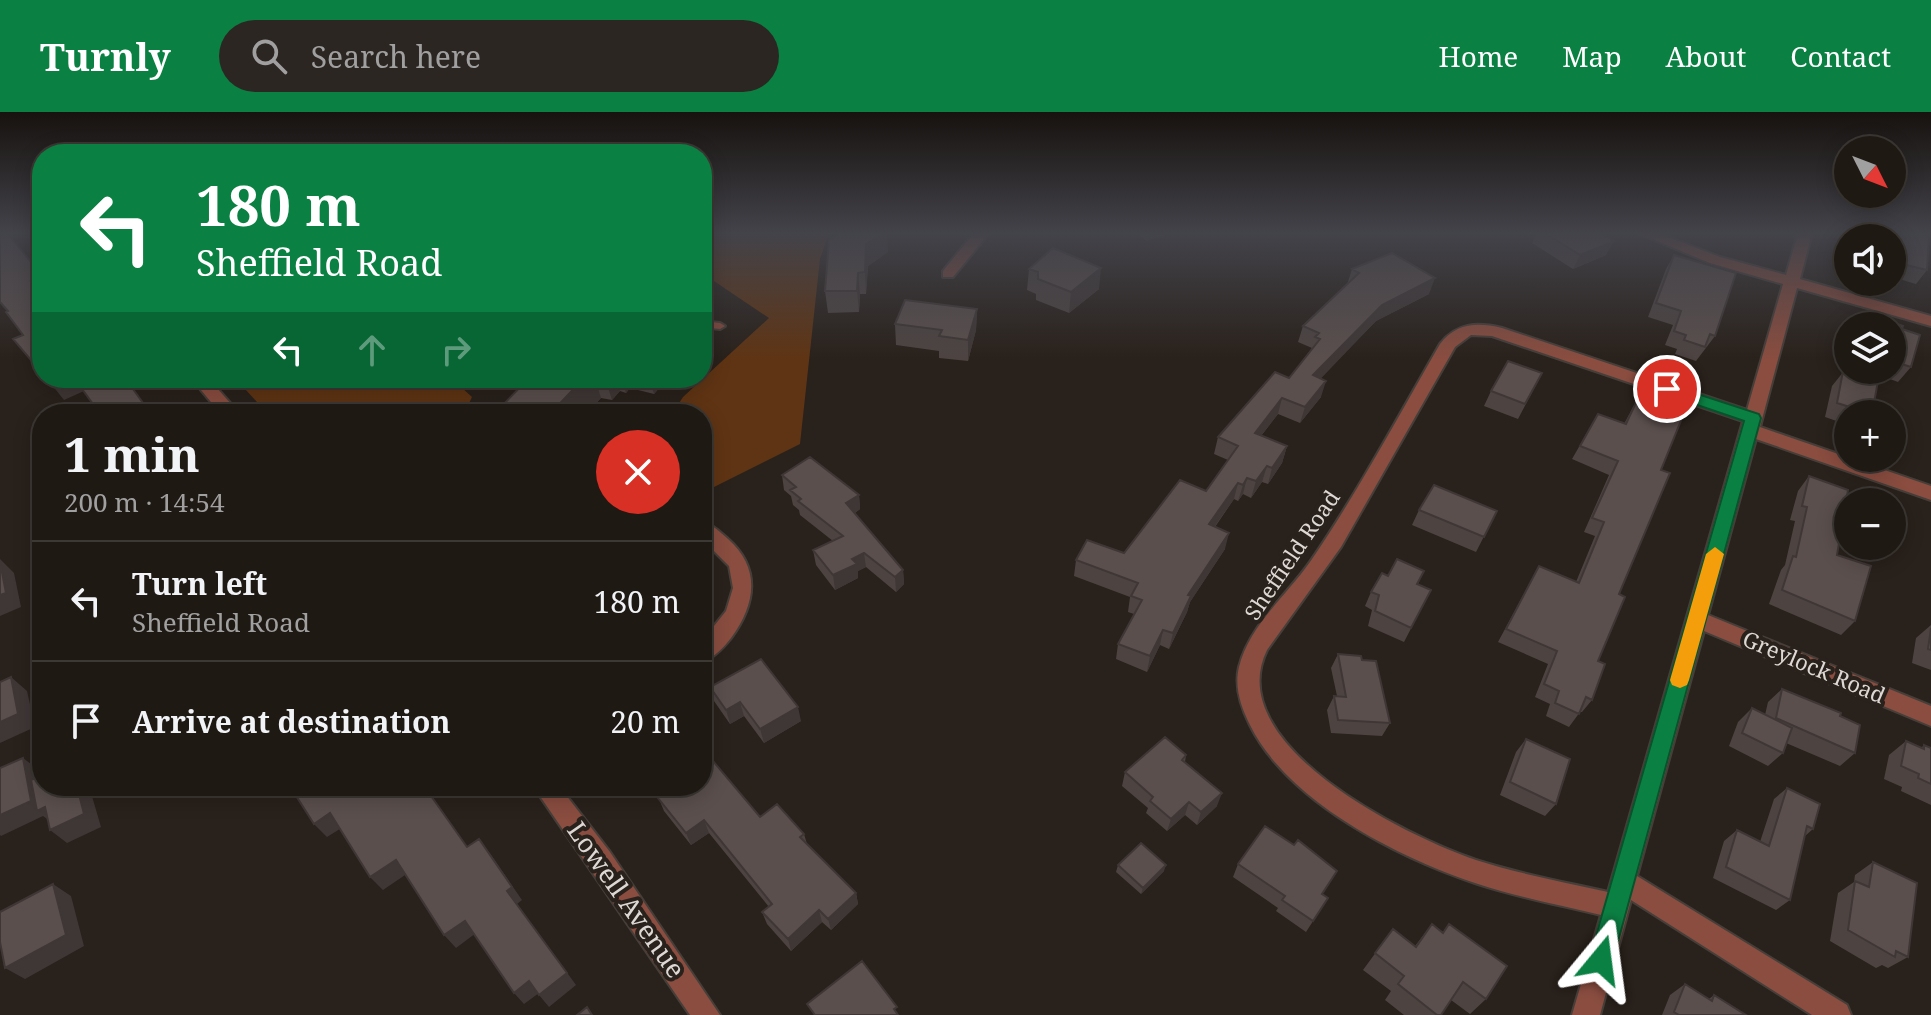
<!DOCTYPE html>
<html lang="en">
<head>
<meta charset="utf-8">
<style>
	:root { --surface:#1f1914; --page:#2c2622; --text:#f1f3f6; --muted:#a1a0a0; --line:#3c3834; --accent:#0b8043 }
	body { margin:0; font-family:"Noto Serif",serif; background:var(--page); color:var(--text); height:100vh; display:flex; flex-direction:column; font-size:30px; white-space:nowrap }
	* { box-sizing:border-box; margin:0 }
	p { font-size:26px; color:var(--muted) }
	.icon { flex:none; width:44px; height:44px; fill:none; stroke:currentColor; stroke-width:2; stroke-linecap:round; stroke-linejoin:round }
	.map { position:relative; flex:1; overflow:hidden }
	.details { position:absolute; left:32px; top:292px; width:680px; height:392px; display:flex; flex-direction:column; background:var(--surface); border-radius:32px; box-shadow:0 4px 20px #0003,0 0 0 2px var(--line) }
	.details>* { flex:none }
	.guide { position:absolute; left:32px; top:32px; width:680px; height:244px; border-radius:32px; box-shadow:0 4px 20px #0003,0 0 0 2px var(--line); background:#0b8043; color:#fff; overflow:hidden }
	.needle { width:52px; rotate:132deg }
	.fabs { position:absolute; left:1834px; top:24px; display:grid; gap:16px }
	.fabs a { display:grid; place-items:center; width:72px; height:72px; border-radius:50%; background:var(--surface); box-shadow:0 4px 20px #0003,0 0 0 2px var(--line); font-size:40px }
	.pin { position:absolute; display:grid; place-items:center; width:68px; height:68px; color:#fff; margin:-34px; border:4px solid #fff; border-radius:50%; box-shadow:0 2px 8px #0007 }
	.me { position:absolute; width:88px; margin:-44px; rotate:16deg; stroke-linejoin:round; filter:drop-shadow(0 0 6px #0008) }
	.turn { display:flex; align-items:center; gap:28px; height:168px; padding:0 32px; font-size:36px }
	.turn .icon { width:104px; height:104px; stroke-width:2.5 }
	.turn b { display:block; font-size:56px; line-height:68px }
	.lanes { display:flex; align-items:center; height:76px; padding:0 32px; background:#0003; justify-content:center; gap:40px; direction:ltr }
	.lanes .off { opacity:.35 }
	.round { display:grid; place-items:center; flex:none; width:84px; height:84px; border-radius:42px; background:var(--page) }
	.overview { display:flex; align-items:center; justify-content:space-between; height:136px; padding:0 32px }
	h1 { font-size:48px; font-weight:700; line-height:60px }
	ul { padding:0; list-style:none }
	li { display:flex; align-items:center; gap:24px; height:120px; padding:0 32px; border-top:2px solid var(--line) }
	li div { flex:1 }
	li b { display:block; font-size:30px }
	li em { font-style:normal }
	header { display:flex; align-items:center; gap:48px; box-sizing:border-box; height:112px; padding:0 40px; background:var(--accent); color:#fff }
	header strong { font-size:38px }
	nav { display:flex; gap:44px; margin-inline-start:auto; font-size:28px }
	.search { width:560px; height:72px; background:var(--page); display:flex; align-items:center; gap:20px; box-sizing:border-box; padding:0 28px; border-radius:44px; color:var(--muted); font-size:30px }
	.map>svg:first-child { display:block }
</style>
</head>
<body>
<header>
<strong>Turnly</strong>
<div class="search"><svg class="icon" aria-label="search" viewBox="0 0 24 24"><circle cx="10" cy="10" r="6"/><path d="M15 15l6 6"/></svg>Search here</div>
<nav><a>Home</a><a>Map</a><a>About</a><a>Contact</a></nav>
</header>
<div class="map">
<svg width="1931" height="903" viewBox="0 0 1931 903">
	<rect width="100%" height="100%" fill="#29211b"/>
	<path fill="#5f3414" d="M702,121H829L820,147L800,332L702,381V302H672L683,285L769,206L702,161Z
		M235,266H451L472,285L464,302H268Z"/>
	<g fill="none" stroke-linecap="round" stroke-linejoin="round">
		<g stroke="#463e39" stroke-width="4">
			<path id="service" d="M702,209L720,211L725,214L720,217L702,215Z"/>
		</g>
		<g stroke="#463e39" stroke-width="4">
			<path id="minor" d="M974,121H989L953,165H943V159Z
				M1638,121H1658L1720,145L1786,163L1798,121H1812L1800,167L1931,204V214L1797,176L1760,315L1931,374V388L1756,327L1708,503L1931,594V614L1704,519L1637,764L1847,893L1851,903H1812L1631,788L1600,903H1572L1601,803C1560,793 1518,785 1478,772C1399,746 1288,690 1250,613C1241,595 1234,575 1239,555C1249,514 1287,483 1310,450C1358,380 1398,305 1440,232C1456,211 1477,210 1502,216L1747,298L1783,172L1710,151ZM1471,223L1492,224L1743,309L1608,780C1564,770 1519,762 1476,748C1408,725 1220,633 1267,538L1341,435L1455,235Z
				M702,409C712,412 720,420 728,427C761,456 756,492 731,526C723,536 714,546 702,550V529L726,499L733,476L729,454L702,427Z"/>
		</g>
		<g stroke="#463e39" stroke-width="4">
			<path id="tertiary" d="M191,266H208L240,302H221Z
				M533,674H559L610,740L720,903H690Z"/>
		</g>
		<use href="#service" fill="#8a4d40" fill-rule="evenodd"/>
		<use href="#minor" fill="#8a4d40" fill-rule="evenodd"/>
		<use href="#tertiary" fill="#8a4d40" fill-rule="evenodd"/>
	</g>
	<path fill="#4d4442" d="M1137,121H1168L1147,129Z
		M1537,121H1600L1606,143L1573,157L1532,131Z
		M1897,121H1929L1927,158L1916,172L1892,165V131L1896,125Z
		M888,140L868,154L866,182H860L859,200L828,201L825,179Z
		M1674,143L1715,224L1696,249L1675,242L1677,237L1665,233L1673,213L1648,205L1666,157Z
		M1029,157L1099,177L1069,201L1036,188V182L1027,178Z
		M1352,157L1429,182L1376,209L1320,266L1321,285L1300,311L1278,302L1261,324L1287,334L1282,351L1268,372L1262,370L1251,386L1243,382L1238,389L1234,387L1215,415L1225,437L1190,490L1187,500L1169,537L1160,533L1147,560L1116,547L1118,532L1134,502L1128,500L1130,485L1074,464L1076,448L1124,441L1206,379L1228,348L1214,342L1218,325L1289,266L1312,236L1298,230L1303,214L1347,173Z
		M977,197L976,218L968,249L939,246V239L896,233L895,212Z
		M1869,203L1902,217L1911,255L1898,270L1879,263L1872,302H1848V313L1825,305L1832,274L1844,259L1848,246V258H1892V214H1861Z
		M1542,261L1518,307L1484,294L1491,279Z
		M529,266H668L654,282L630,276L626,281L620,279L612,288L601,286L586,302H498L497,299Z
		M1639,284L1661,358L1619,482L1598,549L1592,588L1582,600H1580L1569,615L1546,604L1550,592L1535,585L1548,552L1498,530L1539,454L1576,470L1595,424L1584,420L1609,363L1572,347L1598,302L1624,312Z
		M782,363L859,383L860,397L855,401L903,458L904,472L896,480L866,455L858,459V466L835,478L816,453L813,438L833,429L800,403L799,398L793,393L791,384L784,378Z
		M1809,364L1837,443L1855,509L1841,523L1769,492L1781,458L1785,453L1795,409L1790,408L1798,379Z
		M1419,398L1497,399L1476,440L1412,413Z
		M1424,459L1418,472L1431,478L1404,530L1368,514L1372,498L1365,494L1371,480L1388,464Z
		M1931,513V558L1912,551L1916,526Z
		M1338,542L1362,548L1390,611L1382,624L1331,621L1327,598L1334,584H1337L1331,556Z
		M710,575L801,609L764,631L744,604L730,612L714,589Z
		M1782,577L1840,604L1855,641L1840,654L1786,631L1783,641L1768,654L1729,634L1738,610L1752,596L1765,603L1768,590Z
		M1526,627L1556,692L1545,704L1500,683L1516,640Z
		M1906,629L1921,636L1924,633L1931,636V693L1901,679L1902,675L1884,667L1889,643Z
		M1186,643L1185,650L1217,694L1197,713L1185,703L1167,719L1146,701L1148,696L1122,674L1125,660Z
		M647,674H702L760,705L804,722L807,732L856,781L858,792L831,818L822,810L791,839L767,812L762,800L769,795L709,721L691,733L664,699L659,687Z
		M1787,676L1813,717L1805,724L1790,788L1776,798L1713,766L1724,729L1737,718L1760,730L1774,687Z
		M1294,733L1322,782L1328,786L1306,820L1276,799L1278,796L1233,765L1238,752Z
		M1873,750L1908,845L1888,856L1882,853L1876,856L1830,829L1838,781L1854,770L1855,763Z
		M1118,753L1164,759L1141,782L1116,760Z
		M1432,812L1443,820L1449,812L1486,887L1470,902L1451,888L1441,903H1404L1385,888L1391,879L1363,858L1393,817L1415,834Z
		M1685,872L1709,887L1714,883L1746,903H1662L1670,883Z"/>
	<path fill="#3f3736" d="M884,121H887L888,140L868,154L866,182L865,160L866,132Z
		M1148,121H1168L1147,129Z
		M1614,129L1606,143L1573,157L1580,143Z
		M1101,156L1099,177L1069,201L1071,180Z
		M858,161L860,182L859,200L857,179Z
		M42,164V183L31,169Z
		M1435,166L1429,182L1376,209L1308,280L1313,263L1382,193Z
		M977,197L976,218L968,249V228Z
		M69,266H74L84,279L64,288L52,273Z
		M584,266H595L601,286L586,302H550Z
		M605,266H615L620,279L612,288Z
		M621,266H627L630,276L626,281Z
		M649,266H668L654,282Z
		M1326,269L1321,285L1300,311L1305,295Z
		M1282,286L1278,302L1250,338L1255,321Z
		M1287,334L1282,351L1268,372L1272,356Z
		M1267,354L1262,370L1251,386L1256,369Z
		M1247,366L1243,382L1238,389L1243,373Z
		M1238,371L1234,387L1205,428L1209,412Z
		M859,383L860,397L848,406L846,391Z
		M1229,421L1225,437L1190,490L1187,500L1169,537L1173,521L1188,483Z
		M864,441L866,455L858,459V466L835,478L833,463L852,447Z
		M0,447L14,461L21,495L0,504Z
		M903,458L904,472L896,480L895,465Z
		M1163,518L1160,533L1147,560L1150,544Z
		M11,565L27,579L35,615L0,631V610Z
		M740,590L744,604L730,612L726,598Z
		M798,595L801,609L764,631L760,617Z
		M23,646L40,659L54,712L43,704L1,724L0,723V703Z
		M77,674H89L101,715L67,731L50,718Z
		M1222,681L1217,694L1197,713L1201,700Z
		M1189,690L1185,703L1167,719L1171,707Z
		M330,701L343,715L327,725L314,712Z
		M704,708L709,721L691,733L686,721Z
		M489,740L522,788L517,792L576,873L549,895L539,883L507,779Z
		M396,748L408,761L383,778L370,765Z
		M1166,753L1164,759L1141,782L1143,776Z
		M53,772L71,784L84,834L25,867L5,856Z
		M856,781L858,792L831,818L828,807Z
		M819,798L822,810L791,839L788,827Z
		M465,809L476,821L456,836L444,823Z
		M529,869L539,881L524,892L514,881Z"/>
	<path fill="#5a4f4d" stroke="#3f3736" stroke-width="2" d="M0,121H7L42,163V164L31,169L42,181V261L13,227L23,223L6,200L8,199L0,190Z
		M839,121H884L866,132L865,160L858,161L857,179H825L829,128Z
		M1545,121H1600L1614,129L1580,143Z
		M1901,121H1929L1927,158L1898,151Z
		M1053,136L1101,156L1071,180L1038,167V160L1029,157Z
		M1392,141L1435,166L1382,193L1313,263L1326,269L1305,295L1282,286L1255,321L1287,334L1272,356L1267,354L1256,369L1247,366L1243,373L1238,371L1209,412L1229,421L1188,483L1191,484L1173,521L1163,518L1150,544L1118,532L1142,488L1131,484L1138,471L1076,448L1087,428L1124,441L1180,368L1206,379L1238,334L1218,325L1275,260L1289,266L1320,227L1315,225L1319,221L1303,214L1359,161L1352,157Z
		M1674,143L1736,161L1715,224L1710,222L1705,235L1684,228L1686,223L1674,219L1681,199L1656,191Z
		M905,188L977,197L968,228L939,224L942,218L895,212Z
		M1869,203L1903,214L1902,217L1920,223L1911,255L1892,249V214H1866Z
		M1508,249L1542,261L1525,292L1491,279Z
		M1850,258H1880L1872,302L1837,291L1843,259L1850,261Z
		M46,266H69L52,273Z
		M74,266H125L151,302H92L98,299Z
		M529,266H584L550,302H508L497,299Z
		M1639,284L1684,301L1661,358L1670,361L1619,482L1625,485L1598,549L1605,552L1592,588L1586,585L1579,602L1555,591L1559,579L1544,572L1557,539L1506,517L1539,454L1579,471L1604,410L1592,406L1618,349L1580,334L1598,302L1626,312Z
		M810,345L859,383L846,391L903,458L895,465L864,441L852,447L857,452L833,463L813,438L843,424L798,389L801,387L790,378L796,375L782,363Z
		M1809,364L1848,378L1837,443L1871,454L1855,509L1782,478L1793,444L1796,445L1807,395L1802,394Z
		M1434,373L1497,399L1484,425L1419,398Z
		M1397,447L1424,459L1417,472L1431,478L1411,516L1375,499L1379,483L1371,480L1382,461L1388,464Z
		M0,450L6,481L0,483Z
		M1931,516V538L1928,537Z
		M1338,542L1361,544L1362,548L1376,549L1390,611L1338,608L1334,584L1346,585Z
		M761,547L798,595L760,617L740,590L726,598L710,575Z
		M11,565L18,602L0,610V570Z
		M1782,577L1841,601L1840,604L1860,613L1855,641L1776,606Z
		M1752,596L1792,616L1783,641L1742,621Z
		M1165,625L1186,643L1182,648L1222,681L1201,700L1189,690L1171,707L1150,689L1153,685L1125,660Z
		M1526,627L1570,647L1556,692L1510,670Z
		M1906,629L1924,637V633L1931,636V672L1918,666L1919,662L1901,654Z
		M23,646L31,689L0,703V656Z
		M702,648L707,653L713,649L760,705L777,692L804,722L800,725L856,781L828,807L819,798L788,827L762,800L772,792L704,708L686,721L658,686L662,684L653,674H702Z
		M42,663V674H77L84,702L50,718L45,695L37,699L31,668Z
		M301,674H424L467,735L479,727L512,775L507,779L567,861L539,883L529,869L514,881L465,809L444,823L396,748L370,765L330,701L314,712L293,679Z
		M1787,676L1820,692L1813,717L1807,714L1790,788L1726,755L1737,718L1769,734Z
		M1265,714L1294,733L1298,728L1337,759L1322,782L1328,786L1313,809L1282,788L1285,784L1238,752Z
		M1141,731L1166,753L1143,776L1118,753Z
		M1873,750L1917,771L1908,845L1896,839L1895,845L1848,818L1855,769L1869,775Z
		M53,772L66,823L5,856L0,830V800Z
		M1432,812L1443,821L1449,812L1507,854L1486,887L1463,870L1441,903H1437L1398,872L1404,864L1375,841L1393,817L1416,835Z
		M862,849L897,895L894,897L898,903H815L807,892Z
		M1685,872L1712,889L1714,883L1746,903H1679L1674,900Z
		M587,895L592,903H577Z"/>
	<linearGradient id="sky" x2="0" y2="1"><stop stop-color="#17120f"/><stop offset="0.49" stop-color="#43434a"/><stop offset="1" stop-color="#43434a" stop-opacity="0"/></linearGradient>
	<rect width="1931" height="247" fill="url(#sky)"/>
	<path fill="#0b8043" stroke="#07532c" stroke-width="2" d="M1667,272L1759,302L1761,306L1613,848L1610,857L1601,860L1592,857L1589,848L1744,309L1662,281V274Z"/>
	<path fill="#f59e0b" d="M1715,435L1724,442L1689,568L1687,573L1680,576L1672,573L1670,568L1706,442Z"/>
	<g text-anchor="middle" stroke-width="8" stroke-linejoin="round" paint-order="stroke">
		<g font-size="22" fill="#ded8d4" stroke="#29211b">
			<text transform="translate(1292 443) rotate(-56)" y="8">Sheffield Road</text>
			<text transform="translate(1814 555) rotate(23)" y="8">Greylock Road</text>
		</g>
		<g font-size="26" fill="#ded8d4" stroke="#29211b">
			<text transform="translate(626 788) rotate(55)" y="9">Lowell Avenue</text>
		</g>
	</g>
</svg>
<div class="fabs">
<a><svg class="needle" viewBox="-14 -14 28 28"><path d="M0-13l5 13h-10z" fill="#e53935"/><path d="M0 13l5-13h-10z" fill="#a1a0a0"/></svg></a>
<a><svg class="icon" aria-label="sound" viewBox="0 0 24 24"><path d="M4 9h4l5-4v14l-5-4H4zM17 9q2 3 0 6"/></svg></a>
<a><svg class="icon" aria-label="layers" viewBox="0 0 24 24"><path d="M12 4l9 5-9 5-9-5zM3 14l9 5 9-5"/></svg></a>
<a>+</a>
<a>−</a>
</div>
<div class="pin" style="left:1667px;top:277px;background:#d93025"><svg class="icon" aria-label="arrive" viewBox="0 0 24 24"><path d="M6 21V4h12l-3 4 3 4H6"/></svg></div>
<svg class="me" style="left:1601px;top:848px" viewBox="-20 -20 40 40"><path d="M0-17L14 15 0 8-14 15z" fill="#0b8043" stroke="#fff" stroke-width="4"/></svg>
<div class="guide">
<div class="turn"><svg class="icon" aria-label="left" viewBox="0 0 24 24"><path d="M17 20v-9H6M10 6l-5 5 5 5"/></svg><div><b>180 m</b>Sheffield Road</div></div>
<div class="lanes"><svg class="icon" aria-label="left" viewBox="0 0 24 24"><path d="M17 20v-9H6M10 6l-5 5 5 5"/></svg><svg class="icon off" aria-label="ahead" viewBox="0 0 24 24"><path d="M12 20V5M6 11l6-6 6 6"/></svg><svg class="icon off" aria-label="right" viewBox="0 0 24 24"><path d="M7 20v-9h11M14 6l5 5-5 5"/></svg></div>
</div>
<section class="details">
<div class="overview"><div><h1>1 min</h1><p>200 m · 14:54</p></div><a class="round" style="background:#d93025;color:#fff"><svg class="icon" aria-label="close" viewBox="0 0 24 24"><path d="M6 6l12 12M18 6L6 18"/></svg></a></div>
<ul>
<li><svg class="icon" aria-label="left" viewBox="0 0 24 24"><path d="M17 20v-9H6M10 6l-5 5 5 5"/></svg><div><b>Turn left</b><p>Sheffield Road</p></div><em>180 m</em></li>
<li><svg class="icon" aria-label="arrive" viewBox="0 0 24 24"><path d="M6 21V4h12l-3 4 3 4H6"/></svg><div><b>Arrive at destination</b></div><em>20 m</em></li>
</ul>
</section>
</div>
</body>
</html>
